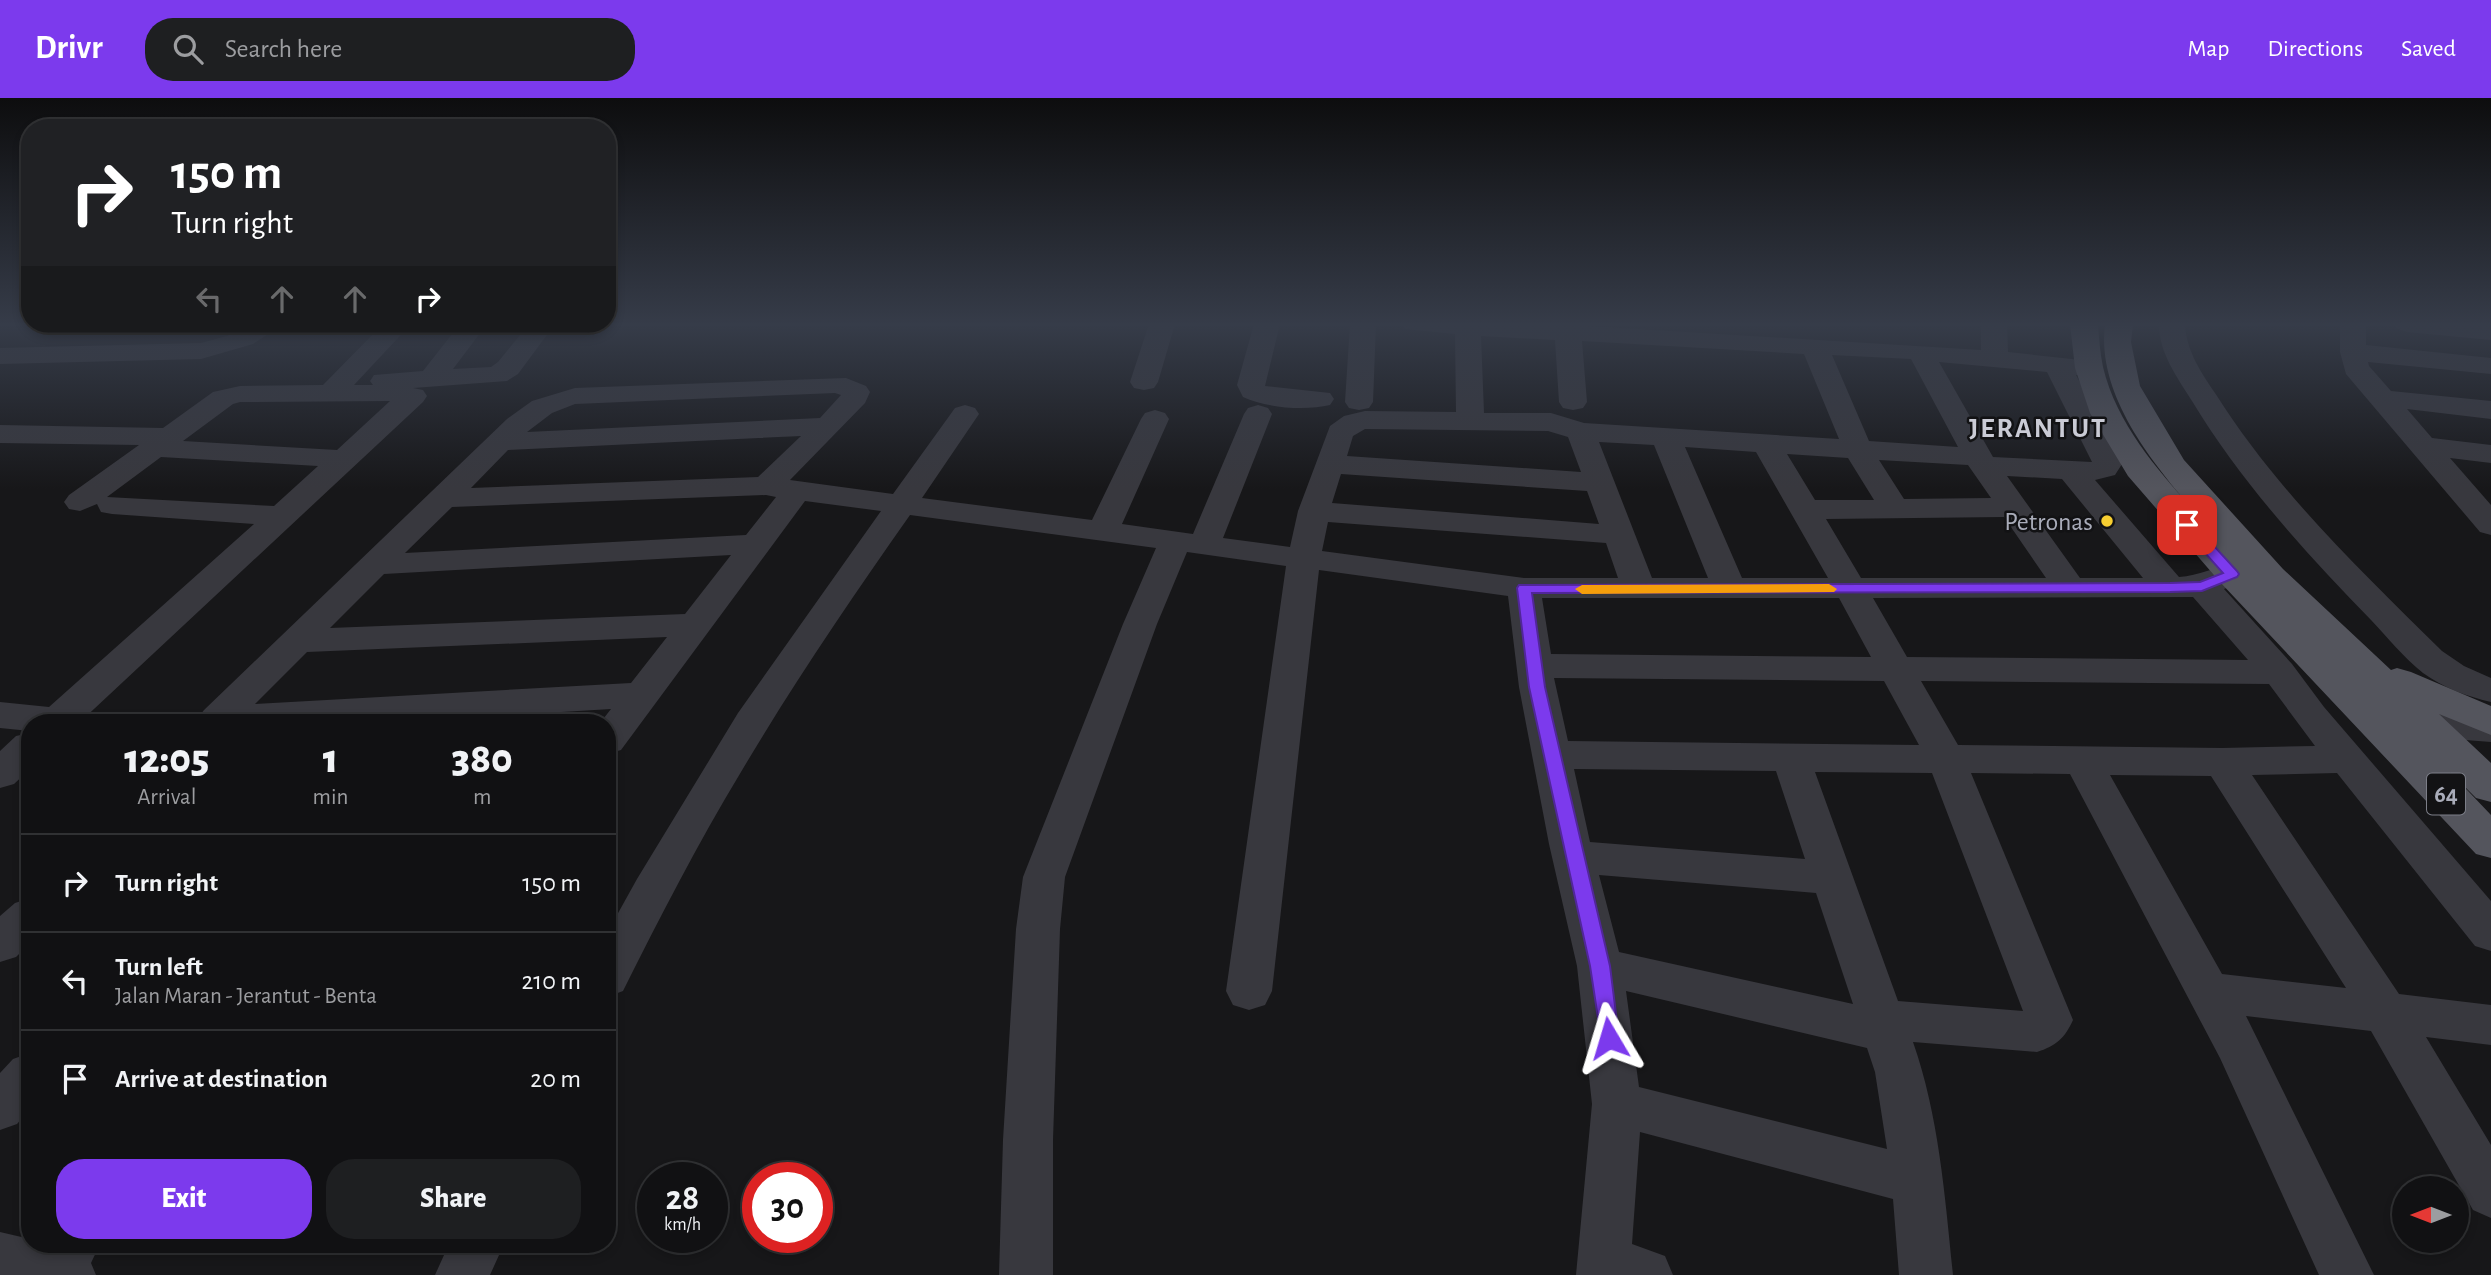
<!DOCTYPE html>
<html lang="en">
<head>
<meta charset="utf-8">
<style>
	:root { --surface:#111113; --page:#1e1f21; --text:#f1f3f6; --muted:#9c9da0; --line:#303133; --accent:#7c3aed }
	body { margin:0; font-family:"Alegreya Sans",sans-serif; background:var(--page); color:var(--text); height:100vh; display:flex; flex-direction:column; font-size:26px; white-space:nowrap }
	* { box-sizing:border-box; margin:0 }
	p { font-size:23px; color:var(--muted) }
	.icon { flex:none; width:38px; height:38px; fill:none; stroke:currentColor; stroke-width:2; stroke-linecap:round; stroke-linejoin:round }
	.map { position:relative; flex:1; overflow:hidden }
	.side { position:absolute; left:21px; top:616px; width:595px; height:539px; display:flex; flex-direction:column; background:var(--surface); border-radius:28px; box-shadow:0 4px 10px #0003,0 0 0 2px var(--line) }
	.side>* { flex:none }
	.banner { position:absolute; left:21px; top:21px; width:595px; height:214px; border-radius:28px; box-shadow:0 4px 10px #0003,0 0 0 2px var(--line); background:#202124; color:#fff; overflow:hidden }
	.needle { width:46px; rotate:270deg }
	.controls { position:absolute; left:2392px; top:1078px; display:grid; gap:14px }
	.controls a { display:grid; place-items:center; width:77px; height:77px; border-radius:50%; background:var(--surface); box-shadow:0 4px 10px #0003,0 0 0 2px var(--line); font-size:35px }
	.speed { position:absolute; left:637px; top:1064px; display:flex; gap:14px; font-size:35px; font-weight:700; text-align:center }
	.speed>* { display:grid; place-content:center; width:91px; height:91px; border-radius:50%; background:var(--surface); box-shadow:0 4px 10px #0003,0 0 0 2px var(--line); line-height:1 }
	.speed small { font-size:18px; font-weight:400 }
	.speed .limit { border:10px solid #d22; background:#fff; color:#111 }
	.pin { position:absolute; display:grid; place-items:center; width:60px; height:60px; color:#fff; margin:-30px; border-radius:14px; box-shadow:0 4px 10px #0006 }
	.me { position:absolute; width:77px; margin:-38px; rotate:353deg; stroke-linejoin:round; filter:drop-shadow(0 0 5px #0008) }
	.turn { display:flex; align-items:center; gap:24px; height:147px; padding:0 35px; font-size:32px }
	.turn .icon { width:91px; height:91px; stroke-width:2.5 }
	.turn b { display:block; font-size:49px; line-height:60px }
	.lanes { display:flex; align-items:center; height:66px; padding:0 35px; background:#0003; justify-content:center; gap:35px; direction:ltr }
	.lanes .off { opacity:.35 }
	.eta { display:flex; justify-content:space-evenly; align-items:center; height:119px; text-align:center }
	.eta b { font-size:42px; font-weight:800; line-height:49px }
	.button { display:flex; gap:14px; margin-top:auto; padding:14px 35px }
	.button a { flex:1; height:80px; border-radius:28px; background:var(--accent); color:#fff; font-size:28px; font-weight:800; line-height:80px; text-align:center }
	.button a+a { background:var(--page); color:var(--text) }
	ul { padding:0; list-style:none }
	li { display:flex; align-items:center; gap:21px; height:98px; padding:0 35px; border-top:2px solid var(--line) }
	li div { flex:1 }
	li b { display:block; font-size:26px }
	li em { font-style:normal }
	header { display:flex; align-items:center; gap:42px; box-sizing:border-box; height:98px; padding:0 35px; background:var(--accent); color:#fff }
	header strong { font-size:33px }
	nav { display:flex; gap:38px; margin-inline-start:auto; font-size:24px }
	.search { width:490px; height:63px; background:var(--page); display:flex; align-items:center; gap:18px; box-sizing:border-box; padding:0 24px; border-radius:28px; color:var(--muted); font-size:26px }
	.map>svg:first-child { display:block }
</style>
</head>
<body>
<header>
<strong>Drivr</strong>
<div class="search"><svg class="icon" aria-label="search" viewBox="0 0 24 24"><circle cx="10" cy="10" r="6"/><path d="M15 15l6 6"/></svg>Search here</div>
<nav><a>Map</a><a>Directions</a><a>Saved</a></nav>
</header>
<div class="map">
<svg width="2491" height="1177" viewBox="0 0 2491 1177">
	<rect width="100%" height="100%" fill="#171719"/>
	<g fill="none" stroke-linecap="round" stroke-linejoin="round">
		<path fill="#38383e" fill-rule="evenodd" d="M250,226H280L276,231L253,246L201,261L0,266V250L201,245L227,238Z
			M383,226H411L354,287H373L370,283L374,277L423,273L460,226H487L453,271L491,269L498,264L529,226H555L518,276L507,283L413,290L423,292L427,298L423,304L79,625H30V633L0,630V604L49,609L254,426L112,416L101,414L97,406L80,413L69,411L64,404L69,397L139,347L0,345V327L163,330L213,294L240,288L323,287ZM390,303L337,352L183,343L233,306L240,304ZM161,359L318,368L274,408L107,399Z
			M1149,226H1175L1158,284L1154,290L1144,292L1134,290L1130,284Z
			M1254,226H1280L1265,288L1330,295L1334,301L1330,307C1305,313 1267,310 1243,299L1237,287Z
			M1350,226H1376L1373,304L1369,310L1359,312L1349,310L1345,304Z
			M1401,226H1555L1981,252V226H2007L2008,254L2099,264L2103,270L2099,276L2076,277L2121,359L2122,366L2115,377L2095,382L2179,479C2203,478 2222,463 2244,469L2249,476L2244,483L2224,491L2292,566L2324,609L2491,803V853L2475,848L2337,675L2252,677L2399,896L2491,907V947L2426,939L2491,1047V1120L2473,1112L2371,933L2246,918L2374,1177H2319L2220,960L2070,676L1971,675L2073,922C2065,940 2056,948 2037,954L1913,944C1939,1018 1945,1099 1953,1177H1899L1893,1101L1640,1034L1632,1146L1665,1158L1673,1177H1576L1592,1006L1577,868L1549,746L1519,589L1508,498L1319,472L1272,893L1265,907L1249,912L1233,907L1226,893L1286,468L1187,454L1157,526L1065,779L1060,831L1053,1042V1177H999L1003,1042L1016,831L1023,779L1123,526L1156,450L910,417C851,501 793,586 741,674C698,745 660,819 623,893L607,899V835L637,781L738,615L881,413L805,403L621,652L607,656V625H600L611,611L377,625H194L204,612L507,321L532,303L575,290L846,280L866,288L870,294L865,305L790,382L893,396L955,310L965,307L975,310L979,316L922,400L1092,422L1141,321L1145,315L1155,312L1165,315L1169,321L1122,426L1193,436L1244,316L1248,310L1258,307L1268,310L1272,316L1223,440L1290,449L1298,413L1330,328L1344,318L1365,313L1456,314L1455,236L1405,231ZM1481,238L1555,242L1559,304L1563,310L1573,312L1583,310L1587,304L1582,243L1804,256L1839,341L1584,325L1551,315H1484ZM1832,257L1911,261L1958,349L1869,343ZM1939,264L2047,274L2092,364L1993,359ZM835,295L841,297L820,320L527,334L552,315L575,306ZM1365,331L1548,333L1568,339L1581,374L1347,358L1353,338ZM801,338L758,379L471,390L508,352ZM1599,344L1654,347L1708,480H1652ZM1685,349L1756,354L1828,480H1742ZM1787,356L1848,360L1874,402H1815ZM1879,362L1968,367L1991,400L1904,401ZM1341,376L1587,393L1599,426L1332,405ZM2007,378L2062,381L2143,480H2080ZM766,397L776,399L746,437L405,455L452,409ZM2004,419L2046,480H1861L1826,421ZM1328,424L1606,445L1618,480H1524L1322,453ZM731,457L685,516L330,530L384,476ZM2193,499L2248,562L1907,559L1873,500ZM1542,500H1839L1871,559L1551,556ZM667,539L631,585L255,606L307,554ZM1554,580L1884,583L1919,647L1568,643ZM1921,583L2269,586L2315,648L2222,650L1958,647ZM1574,671L1776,673L1805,761L1590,744ZM1815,674L1932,675L2023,913L1898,903ZM2110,677L2211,678L2346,890L2222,876ZM1599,777L1816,795L1853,906L1619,854ZM1626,893L1867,950L1875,974L1887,1051L1639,989Z
			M2159,226H2185C2186,253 2202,276 2217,298C2278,394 2361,473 2442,553L2464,568L2491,580V604C2466,598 2444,590 2423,575C2404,560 2387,539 2371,522C2305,454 2241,384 2192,303C2177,279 2159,255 2159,226Z
			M2340,226H2366V247L2491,260V276L2368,264L2369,268L2391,293L2491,303V321L2407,311L2432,340L2491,347V365L2450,360L2491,407V437L2480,434L2346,276L2340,254Z
			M2394,226H2491V242L2407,234L2398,231Z
			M2401,611L2491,618V644L2401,637L2388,633L2382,624L2388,615Z
			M30,635V671L14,686L0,690V653L16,638Z
			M30,800V845L16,859L0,864V818L15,805Z
			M30,955V1011L17,1026L0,1032V975L13,961Z
			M0,1134L30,1141V1146H100L91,1165L96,1177H0Z
			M449,1146H504L490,1177H435Z"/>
		<path fill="#54555d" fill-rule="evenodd" d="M2070,226H2098C2099,240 2100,255 2103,269C2117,327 2158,372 2196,415C2152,365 2096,296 2105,226H2133L2131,244L2140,288L2184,362L2283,471L2391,572L2397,570L2411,574L2491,608V637L2439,616L2491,665V704L2476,700L2449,673L2491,717V760L2476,756L2220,484L2128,378L2090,315L2075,270Z"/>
	</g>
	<linearGradient id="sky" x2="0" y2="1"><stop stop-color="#0d0d0e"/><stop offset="0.58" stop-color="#363c49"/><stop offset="1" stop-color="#363c49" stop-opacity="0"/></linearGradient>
	<rect width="2491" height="391" fill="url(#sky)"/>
	<path fill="#7c3aed" stroke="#51269a" stroke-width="2" d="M2187,423L2192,424L2237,473L2239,476L2237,479L2202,493L2170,494L1532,495L1545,589L1610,868L1619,940L1616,946L1609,949L1602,946L1590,868L1529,589L1517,490L1519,487L2170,485L2200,484L2223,475L2180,427Z"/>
	<path fill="#f59e0b" d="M1829,486L1837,491L1834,494L1582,496L1575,491L1582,487Z"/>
	<circle fill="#f7ce31" stroke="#121214" stroke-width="2.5" cx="2107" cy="423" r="7"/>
	<g text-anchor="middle" stroke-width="5" stroke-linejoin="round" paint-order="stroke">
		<rect fill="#121214" stroke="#7c7e88" stroke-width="2" x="2427" y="675.5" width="38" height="41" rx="5"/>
		<g font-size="24" font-weight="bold" fill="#a9acb9">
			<text x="2446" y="704">64</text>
		</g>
		<g font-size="26" fill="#a9acb9" stroke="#121214" text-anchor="end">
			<text x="2093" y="432">Petronas</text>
		</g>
		<g font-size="28" font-weight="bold" letter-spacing="2" fill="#cacbd5" stroke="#121214">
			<text x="2038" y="339">JERANTUT</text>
		</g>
	</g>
</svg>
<div class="controls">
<a><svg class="needle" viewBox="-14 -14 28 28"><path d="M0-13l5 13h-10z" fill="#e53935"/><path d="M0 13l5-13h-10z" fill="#9c9da0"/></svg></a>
</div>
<div class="speed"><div>28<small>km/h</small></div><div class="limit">30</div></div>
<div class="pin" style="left:2187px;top:427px;background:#d93025"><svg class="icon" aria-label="arrive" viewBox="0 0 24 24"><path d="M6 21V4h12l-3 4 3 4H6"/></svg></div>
<svg class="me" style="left:1609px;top:940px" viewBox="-20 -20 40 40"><path d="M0-17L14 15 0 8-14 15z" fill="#7c3aed" stroke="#fff" stroke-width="4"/></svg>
<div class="banner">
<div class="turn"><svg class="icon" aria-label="right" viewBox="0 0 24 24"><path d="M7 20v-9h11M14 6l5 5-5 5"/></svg><div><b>150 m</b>Turn right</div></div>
<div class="lanes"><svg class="icon off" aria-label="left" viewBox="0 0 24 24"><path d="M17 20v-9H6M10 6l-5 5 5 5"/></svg><svg class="icon off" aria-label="ahead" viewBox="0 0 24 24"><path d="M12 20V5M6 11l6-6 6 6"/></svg><svg class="icon off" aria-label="ahead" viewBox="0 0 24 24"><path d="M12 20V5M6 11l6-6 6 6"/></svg><svg class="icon" aria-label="right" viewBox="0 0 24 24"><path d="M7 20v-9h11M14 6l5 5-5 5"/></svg></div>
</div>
<section class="side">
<div class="eta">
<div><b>12:05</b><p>Arrival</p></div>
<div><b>1</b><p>min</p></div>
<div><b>380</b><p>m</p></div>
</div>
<ul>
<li><svg class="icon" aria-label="right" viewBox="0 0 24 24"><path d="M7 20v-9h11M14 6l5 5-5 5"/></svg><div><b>Turn right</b></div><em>150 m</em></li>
<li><svg class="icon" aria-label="left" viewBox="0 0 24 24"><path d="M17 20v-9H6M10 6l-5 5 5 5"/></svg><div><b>Turn left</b><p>Jalan Maran - Jerantut - Benta</p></div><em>210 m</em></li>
<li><svg class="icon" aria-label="arrive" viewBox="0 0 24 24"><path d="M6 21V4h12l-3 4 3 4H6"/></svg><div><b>Arrive at destination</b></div><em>20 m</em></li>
</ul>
<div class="button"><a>Exit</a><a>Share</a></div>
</section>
</div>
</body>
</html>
